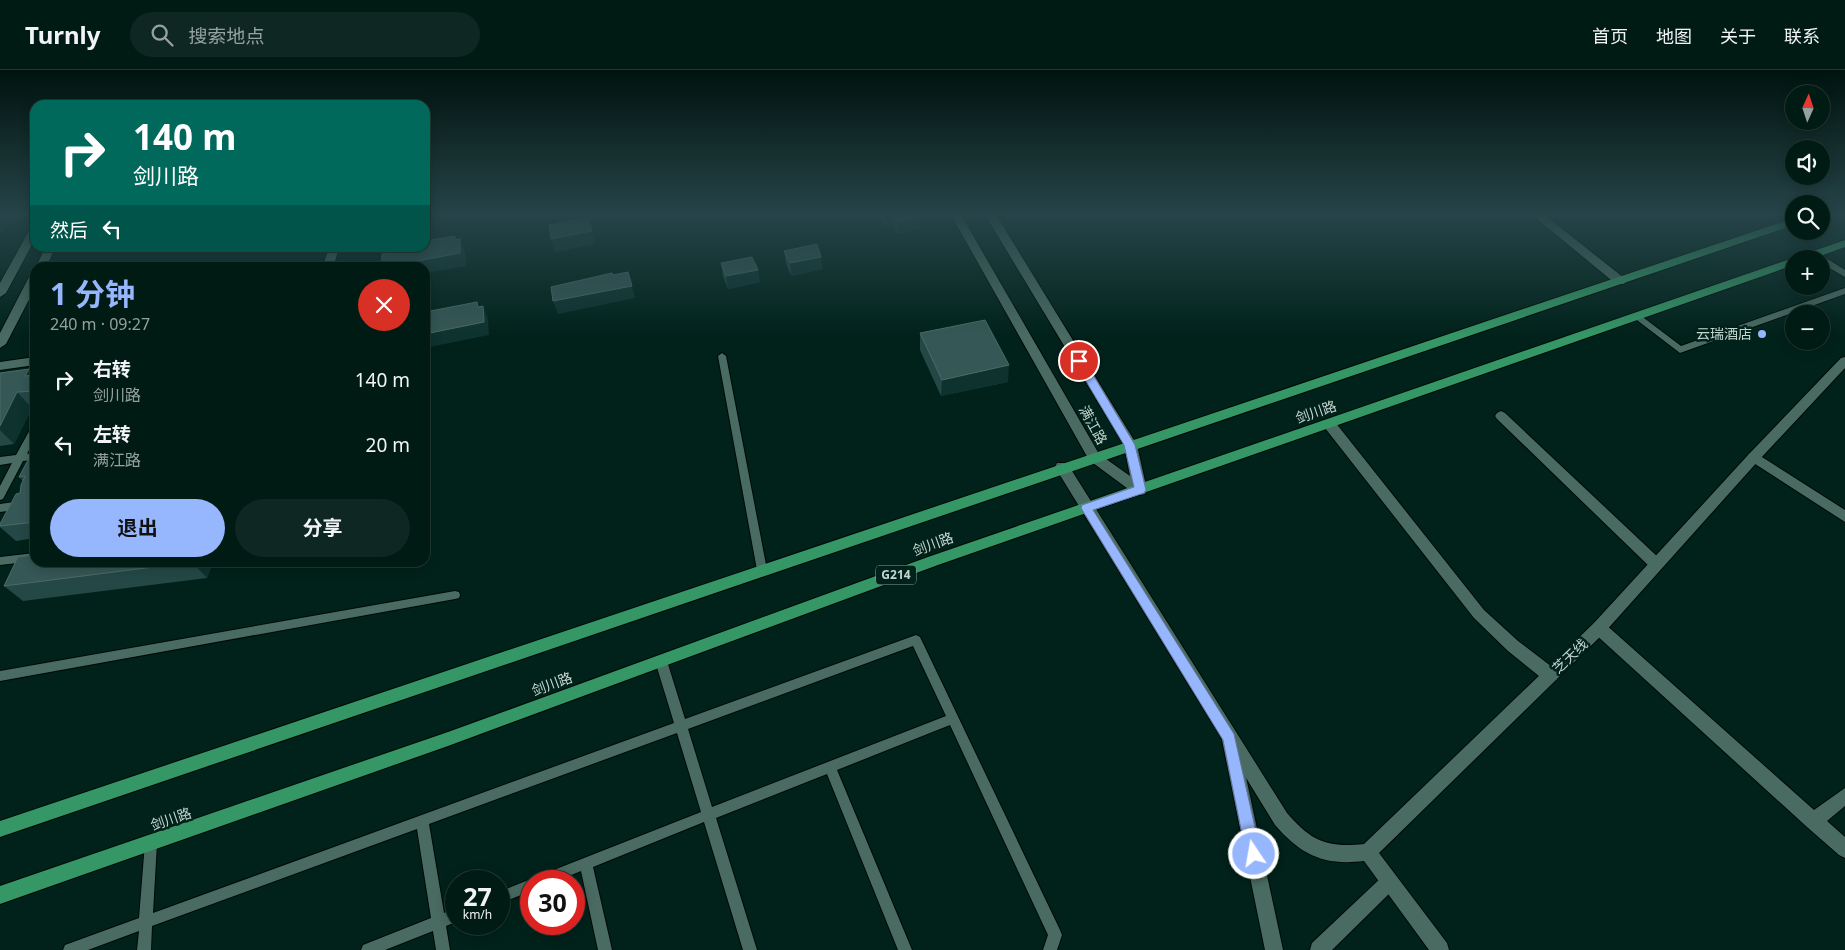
<!DOCTYPE html>
<html lang="zh">
<head>
<meta charset="utf-8">
<style>
	:root { --surface:#001a14; --page:#0e2722; --text:#f1f3f6; --muted:#95a1a0; --line:#223834; --accent:#96b6fd }
	body { margin:0; font-family:"Noto Sans","Noto Sans SC",sans-serif; background:var(--page); color:var(--text); height:100vh; display:flex; flex-direction:column; font-size:19px; white-space:nowrap }
	* { box-sizing:border-box; margin:0 }
	p { font-size:16px; color:var(--muted) }
	.icon { flex:none; width:28px; height:28px; fill:none; stroke:currentColor; stroke-width:2; stroke-linecap:round; stroke-linejoin:round }
	.map { position:relative; flex:1; overflow:hidden }
	.side { position:absolute; left:30px; top:192px; width:400px; height:305px; display:flex; flex-direction:column; background:var(--surface); border-radius:15px; box-shadow:0 2px 12px #0003,0 0 0 1px var(--line) }
	.side>* { flex:none }
	.top-card { position:absolute; left:30px; top:30px; width:400px; height:152px; border-radius:15px; box-shadow:0 2px 12px #0003,0 0 0 1px var(--line); background:#00695c; color:#fff; overflow:hidden }
	.needle { width:32px; rotate:3deg }
	.fabs { position:absolute; left:1785px; top:15px; display:grid; gap:10px }
	.fabs a { display:grid; place-items:center; width:45px; height:45px; border-radius:50%; background:var(--surface); box-shadow:0 2px 12px #0003,0 0 0 1px var(--line); font-size:25px }
	.speed { position:absolute; left:445px; top:800px; display:flex; gap:10px; font-size:25px; font-weight:700; text-align:center }
	.speed>* { display:grid; place-content:center; width:65px; height:65px; border-radius:50%; background:var(--surface); box-shadow:0 2px 12px #0003,0 0 0 1px var(--line); line-height:1 }
	.speed small { font-size:12px; font-weight:400 }
	.speed .limit { border:8px solid #d22; background:#fff; color:#111 }
	.pin { position:absolute; display:grid; place-items:center; width:42px; height:42px; color:#fff; margin:-21px; border:2px solid #fff; border-radius:50%; box-shadow:0 1px 5px #0007 }
	.me { position:absolute; width:55px; margin:-28px; rotate:348deg; stroke-linejoin:round; filter:drop-shadow(0 0 4px #0008) }
	.turn { display:flex; align-items:center; gap:18px; height:105px; padding:0 20px; font-size:22px }
	.turn .icon { width:65px; height:65px; stroke-width:2.5 }
	.turn b { display:block; font-size:35px; line-height:42px }
	.then { display:flex; align-items:center; height:48px; padding:0 20px; background:#0003; gap:10px; font-size:19px }
	.round { display:grid; place-items:center; flex:none; width:52px; height:52px; border-radius:26px; background:var(--page) }
	.head { display:flex; align-items:center; justify-content:space-between; height:85px; padding:0 20px }
	h1 { font-size:30px; font-weight:700; line-height:38px; color:var(--accent) }
	.cta { display:flex; gap:10px; margin-top:auto; padding:10px 20px }
	.cta a { flex:1; height:58px; border-radius:30px; background:var(--accent); color:#111; font-size:20px; font-weight:700; line-height:58px; text-align:center }
	.cta a+a { background:var(--page); color:var(--text) }
	ul { padding:0; list-style:none }
	li { display:flex; align-items:center; gap:15px; height:65px; padding:0 20px }
	li div { flex:1 }
	li b { display:block; font-size:19px }
	li em { font-style:normal }
	header { display:flex; align-items:center; gap:30px; box-sizing:border-box; height:70px; padding:0 25px; background:var(--surface); border-bottom:1px solid var(--line) }
	header strong { font-size:24px }
	nav { display:flex; gap:28px; margin-inline-start:auto; font-size:18px }
	.search { width:350px; height:45px; background:var(--page); display:flex; align-items:center; gap:12px; box-sizing:border-box; padding:0 18px; border-radius:28px; color:var(--muted); font-size:19px }
	.map>svg:first-child { display:block }
</style>
</head>
<body>
<header>
<strong>Turnly</strong>
<div class="search"><svg class="icon" aria-label="search" viewBox="0 0 24 24"><circle cx="10" cy="10" r="6"/><path d="M15 15l6 6"/></svg>搜索地点</div>
<nav><a>首页</a><a>地图</a><a>关于</a><a>联系</a></nav>
</header>
<div class="map">
<svg width="1845" height="880" viewBox="0 0 1845 880">
	<rect width="100%" height="100%" fill="#00221a"/>
	<g fill="none" stroke-linecap="round" stroke-linejoin="round">
		<g stroke="#000a06" stroke-width="2">
			<path id="service" d="M1818,187H1824L1845,200V207L1821,193V189H1817Z
				M1845,218V224L1680,283L1633,247L1637,244L1640,245L1681,276Z
				M722,283L726,286L767,500L766,503H758L757,500L718,286Z
				M35,355V367L27,384L35,382V390L23,391L3,429L0,430V416L12,393L0,395V387L16,385L32,356Z
				M35,429V437L0,442V434Z
				M35,483V491L0,495V487Z
				M455,521L459,522L460,525L459,528L455,529L0,611V601Z
				M916,565L920,567L1060,860L1062,865L1057,880H1043L1048,865L950,655L837,700L912,880H898L827,704L716,748L757,880H743L704,752L593,797L612,880H598L581,801L557,811H531V821L499,834V822L531,809L535,810L536,806L541,805L701,742L677,663L429,754L444,843L456,838V852L446,856L450,880H436L433,861L385,880H361L363,875L431,848L417,759L152,856L151,880H137L139,861L88,880H63L65,875L139,848L145,773L147,769L151,767L155,769L157,773L153,843L674,653L655,591L657,588L661,586L665,588L667,591L685,649ZM913,576L946,646L712,737L688,659Z"/>
		</g>
		<g stroke="#000a06" stroke-width="2">
			<path id="minor" d="M950,143H960L1099,384L1130,406L1124,375L984,143H995L1137,375L1147,420L1145,424L1140,425L1135,424L1089,390Z
				M1530,143H1542L1624,208L1626,211L1624,214H1616Z
				M329,178H339L333,198H322Z
				M35,287V295L0,300V292Z
				M1501,341L1505,343L1661,490L1663,494L1661,498L1656,500L1651,498L1497,349L1495,346L1497,343Z
				M1330,350L1335,352L1484,540L1518,571L1556,600L1558,605L1556,610L1550,612L1544,610L1508,581L1474,548L1325,358L1324,355L1325,352Z
				M1754,382L1845,440V452L1749,390L1747,387L1749,384Z
				M1599,552L1604,553L1814,740L1845,718V736L1827,751L1845,767V788L1839,785L1807,757L1594,563L1591,558L1594,553Z
				M1230,663L1236,665L1238,670L1283,880H1265L1222,670L1224,665Z
				M1389,803L1395,806L1398,812L1395,818L1332,880H1310L1312,873L1383,806Z"/>
		</g>
		<g stroke="#000a06" stroke-width="2">
			<path id="tertiary" d="M35,156V169L6,223L0,227V213L30,159Z
				M45,178H55L46,198L35,199Z
				M35,203V218L6,274L0,278V263L29,207Z
				M1845,287V298L1759,390L1604,563L1379,783L1447,873L1449,880H1429L1364,791C1324,796 1301,785 1275,755L1055,397L1057,393H1067L1287,743C1311,771 1327,778 1364,774L1594,553L1749,384L1841,288Z"/>
		</g>
		<g stroke="#000a06" stroke-width="2">
			<path id="trunk" d="M1794,148V155L0,767V751Z
				M1845,170V177L1812,189H1794V195L938,495L448,676L0,834V816L448,662L928,487Z"/>
		</g>
		<use href="#service" fill="#496b61" fill-rule="evenodd"/>
		<use href="#minor" fill="#496b61" fill-rule="evenodd"/>
		<use href="#tertiary" fill="#496b61" fill-rule="evenodd"/>
		<use href="#trunk" fill="#359766" fill-rule="evenodd"/>
	</g>
	<path fill="#244846" d="M878,143H918L920,147V159L897,164L893,155L885,157Z
		M784,181L823,199L791,206L786,193Z
		M721,193L760,212L728,219L723,206Z
		M920,263L1008,312L941,326L920,280Z
		M0,303L35,305V338H32L14,374L0,376Z
		M35,377V468L16,471L0,457V454L20,423L23,411L19,407Z
		M18,487L213,492L207,508L23,531L4,516Z"/>
	<path fill="#0e322e" d="M1,143H27L0,164V144Z
		M889,143H892L893,155L885,157L884,144Z
		M920,147V159L897,164V151Z
		M588,148L595,174L555,182L551,169Z
		M455,166L460,178V169L465,182L466,196L425,203V198H384L455,170Z
		M821,187L823,199L791,206L790,193Z
		M758,200L760,212L728,219L726,206Z
		M628,202L635,228L558,244L553,231Z
		M483,236L488,249L489,265L425,278V264Z
		M1009,295L1008,312L941,326L942,310Z
		M29,299L35,305L25,306Z
		M17,322L32,338L14,374L0,360V356Z
		M193,492H213L207,508L193,493Z"/>
	<path fill="#355755" stroke="#4c6b68" d="M893,143H918L920,147L897,151Z
		M588,148L592,161L551,169L549,155Z
		M455,166V170L460,169V183L381,198L382,184L389,183V178H425V171Z
		M817,174L821,187L790,193L784,181Z
		M752,187L758,200L726,206L721,193Z
		M628,202L632,216L553,231L551,217L599,206L612,203L613,205Z
		M477,232L478,237L483,236L484,252L425,264V242Z
		M985,250L1009,295L942,310L920,263Z
		M29,299L25,306L35,305V321L17,322L0,356V303Z
		M35,377V452L0,456V454L16,424L20,423L21,415L25,406L19,407Z
		M35,485V492H193L4,516L18,487Z"/>
	<linearGradient id="sky" x2="0" y2="1"><stop stop-color="#00130e"/><stop offset="0.54" stop-color="#264449"/><stop offset="1" stop-color="#264449" stop-opacity="0"/></linearGradient>
	<rect width="1845" height="267" fill="url(#sky)"/>
	<path fill="#96b6fd" stroke="#6276a4" d="M1079,287L1083,288L1135,375L1146,420L1144,423L1093,440L1234,664L1261,784L1259,789L1254,791L1248,789L1246,784L1223,670L1081,438L1082,435L1134,417L1124,375L1074,291Z"/>
	<circle fill="#96b6fd" stroke="#00221a" stroke-width="2" cx="1762" cy="264" r="5"/>
	<g text-anchor="middle" stroke-width="5" stroke-linejoin="round" paint-order="stroke">
		<rect fill="#00221a" stroke="#89a099" stroke-width="1" x="876" y="495.5" width="40" height="19" rx="4"/>
		<g font-size="12" font-weight="bold" fill="#c4d6d0">
			<text x="896" y="509">G214</text>
		</g>
		<g font-size="14" fill="#c4d6d0" stroke="#00221a" text-anchor="end">
			<text x="1752" y="269">云瑞酒店</text>
		</g>
		<g font-size="14" fill="#c4d6d0" stroke="#00221a">
			<text transform="translate(1316 342) rotate(-19)" y="5">剑川路</text>
			<text transform="translate(1093 355) rotate(61)" y="5">满江路</text>
			<text transform="translate(933 474) rotate(-20)" y="5">剑川路</text>
			<text transform="translate(1570 586) rotate(-44)" y="5">芝天线</text>
			<text transform="translate(552 614) rotate(-20)" y="5">剑川路</text>
			<text transform="translate(171 749) rotate(-19)" y="5">剑川路</text>
		</g>
	</g>
</svg>
<div class="fabs">
<a><svg class="needle" viewBox="-14 -14 28 28"><path d="M0-13l5 13h-10z" fill="#e53935"/><path d="M0 13l5-13h-10z" fill="#95a1a0"/></svg></a>
<a><svg class="icon" aria-label="sound" viewBox="0 0 24 24"><path d="M4 9h4l5-4v14l-5-4H4zM17 9q2 3 0 6"/></svg></a>
<a><svg class="icon" aria-label="search" viewBox="0 0 24 24"><circle cx="10" cy="10" r="6"/><path d="M15 15l6 6"/></svg></a>
<a>+</a>
<a>−</a>
</div>
<div class="speed"><div>27<small>km/h</small></div><div class="limit">30</div></div>
<div class="pin" style="left:1079px;top:291px;background:#d93025"><svg class="icon" aria-label="arrive" viewBox="0 0 24 24"><path d="M6 21V4h12l-3 4 3 4H6"/></svg></div>
<svg class="me" style="left:1254px;top:784px" viewBox="-20 -20 40 40"><circle r="17" fill="#96b6fd" stroke="#fff" stroke-width="3"/><path d="M0-11L8 9 0 5-8 9z" fill="#fff"/></svg>
<div class="top-card">
<div class="turn"><svg class="icon" aria-label="right" viewBox="0 0 24 24"><path d="M7 20v-9h11M14 6l5 5-5 5"/></svg><div><b>140 m</b>剑川路</div></div>
<div class="then">然后<svg class="icon" aria-label="left" viewBox="0 0 24 24"><path d="M17 20v-9H6M10 6l-5 5 5 5"/></svg></div>
</div>
<section class="side">
<div class="head"><div><h1>1 分钟</h1><p>240 m · 09:27</p></div><a class="round" style="background:#d93025;color:#fff"><svg class="icon" aria-label="close" viewBox="0 0 24 24"><path d="M6 6l12 12M18 6L6 18"/></svg></a></div>
<ul>
<li><svg class="icon" aria-label="right" viewBox="0 0 24 24"><path d="M7 20v-9h11M14 6l5 5-5 5"/></svg><div><b>右转</b><p>剑川路</p></div><em>140 m</em></li>
<li><svg class="icon" aria-label="left" viewBox="0 0 24 24"><path d="M17 20v-9H6M10 6l-5 5 5 5"/></svg><div><b>左转</b><p>满江路</p></div><em>20 m</em></li>
</ul>
<div class="cta"><a>退出</a><a>分享</a></div>
</section>
</div>
</body>
</html>
